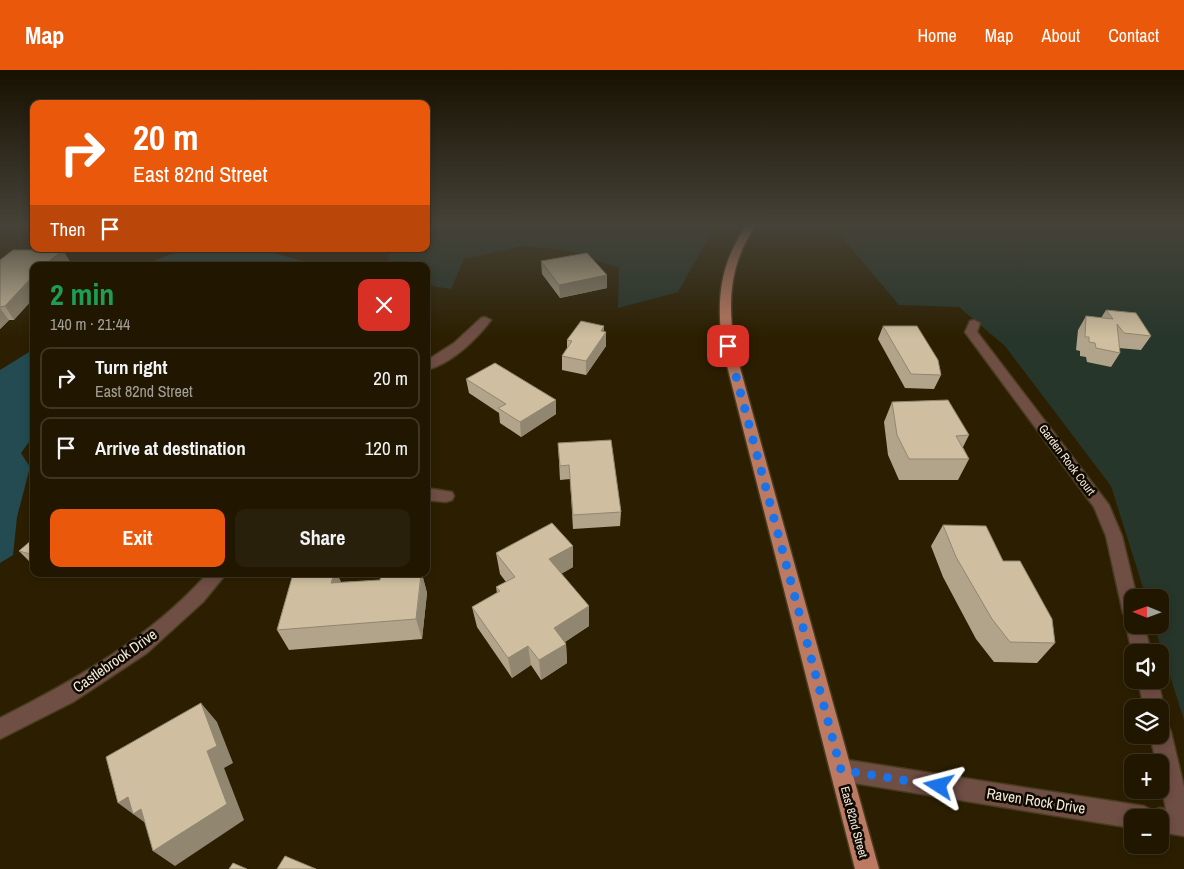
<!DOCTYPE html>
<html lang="en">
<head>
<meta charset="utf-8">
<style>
	:root { --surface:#211701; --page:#29200b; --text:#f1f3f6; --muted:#a29f99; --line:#3e3623; --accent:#ea580c }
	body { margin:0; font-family:"Archivo Narrow",sans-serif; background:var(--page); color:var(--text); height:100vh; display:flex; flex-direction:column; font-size:19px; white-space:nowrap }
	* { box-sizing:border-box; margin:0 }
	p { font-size:16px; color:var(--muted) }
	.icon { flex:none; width:28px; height:28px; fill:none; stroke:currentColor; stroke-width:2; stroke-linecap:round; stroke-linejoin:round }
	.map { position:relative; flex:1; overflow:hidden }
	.side { position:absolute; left:30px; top:192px; width:400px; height:315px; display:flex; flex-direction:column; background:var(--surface); border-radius:10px; box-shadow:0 2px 8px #0003,0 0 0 1px var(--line) }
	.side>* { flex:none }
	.banner { position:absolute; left:30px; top:30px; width:400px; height:152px; border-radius:10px; box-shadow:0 2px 8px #0003,0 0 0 1px var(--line); background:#ea580c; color:#fff; overflow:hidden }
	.needle { width:32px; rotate:271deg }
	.buttons { position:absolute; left:1124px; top:519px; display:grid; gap:10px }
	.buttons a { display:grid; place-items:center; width:45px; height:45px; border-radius:10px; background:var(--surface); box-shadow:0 2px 8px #0003,0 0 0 1px var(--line); font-size:25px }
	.pin { position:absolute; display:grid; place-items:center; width:42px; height:42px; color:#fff; margin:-21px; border-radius:10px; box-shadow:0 2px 8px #0006 }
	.me { position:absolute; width:55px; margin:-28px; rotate:279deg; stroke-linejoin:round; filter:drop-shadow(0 0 4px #0008) }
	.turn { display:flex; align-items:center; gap:18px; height:105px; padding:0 20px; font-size:22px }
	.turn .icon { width:65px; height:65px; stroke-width:2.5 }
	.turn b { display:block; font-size:35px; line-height:42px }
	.then { display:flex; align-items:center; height:48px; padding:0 20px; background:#0003; gap:10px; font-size:19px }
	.round { display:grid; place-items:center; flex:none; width:52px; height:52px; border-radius:10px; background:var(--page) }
	.head { display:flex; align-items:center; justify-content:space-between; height:85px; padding:0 20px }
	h1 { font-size:30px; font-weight:800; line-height:38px; color:#1e9e55 }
	.cta { display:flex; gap:10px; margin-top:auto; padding:10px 20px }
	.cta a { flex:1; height:58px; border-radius:10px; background:var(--accent); color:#fff; font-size:20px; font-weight:800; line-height:58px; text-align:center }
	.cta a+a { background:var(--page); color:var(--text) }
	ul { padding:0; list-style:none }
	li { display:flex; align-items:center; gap:15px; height:62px; margin:0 10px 8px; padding:0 10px; border:2px solid var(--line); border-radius:10px }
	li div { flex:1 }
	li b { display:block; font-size:19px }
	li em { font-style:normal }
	header { display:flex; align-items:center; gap:30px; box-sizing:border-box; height:70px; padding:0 25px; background:var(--accent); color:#fff }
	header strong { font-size:24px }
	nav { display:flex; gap:28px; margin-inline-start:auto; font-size:18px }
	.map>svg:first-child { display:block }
</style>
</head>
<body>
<header>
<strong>Map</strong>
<nav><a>Home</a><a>Map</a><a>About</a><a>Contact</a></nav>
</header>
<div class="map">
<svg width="1184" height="799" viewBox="0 0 1184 799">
	<rect width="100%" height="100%" fill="#2c1f01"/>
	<path fill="#27362b" d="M426,156H715L678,222L618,238L619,198L568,180L521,176L464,189L451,219L426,215V196H385L391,179H426Z
		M837,156H1184V650L1154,555H1160V528L1146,527L1111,416L1005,276L959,237L899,235L845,171Z"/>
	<path fill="#234b51" d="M186,179H259L320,196H139Z
		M34,279V365L21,383L30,397L17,447L13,485L0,493V300Z"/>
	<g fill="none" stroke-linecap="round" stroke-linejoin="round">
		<g stroke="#483c1f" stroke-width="3">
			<path id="street" d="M485,247L491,250C476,270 451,294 426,300V291L454,273L481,248Z
				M974,250L980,253L977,262L1109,435L1122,466L1137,528H1132V555H1144L1151,582H1132L1126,555L1128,550L1123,543L1106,466L1094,437L965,262L970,251Z
				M426,418L452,422L454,426L452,430L446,432L426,430Z
				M207,504H226L203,532L147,583L73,632L0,669V648C75,610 150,568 207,504Z
				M1138,610H1158L1164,638L1161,645L1160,638H1144Z
				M1160,652L1168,655L1171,662L1184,717V766L1160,762V748H1132V758L841,711L833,708L830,700L833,692L841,689L1144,736L1153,741L1160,738L1166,739L1160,710V692H1156L1150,665H1160Z"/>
		</g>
		<g stroke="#483c1f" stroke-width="3">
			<path id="primary" d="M746,156H755C729,196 728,230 734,276L879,799H855L722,276C717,229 719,196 746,156Z"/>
		</g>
		<use href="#street" fill="#6f4e44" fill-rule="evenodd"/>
		<use href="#primary" fill="#bc7a63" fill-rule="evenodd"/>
	</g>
	<path fill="#b2a48a" d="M0,190L71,193L34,196L14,250H9L0,259Z
		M541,191L607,205V218L560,228L542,204Z
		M1106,240L1151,266L1141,280L1119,278L1120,283L1111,297L1087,292L1086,287L1080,286V281L1076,280L1078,260L1086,246L1101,248Z
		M604,256V262H606V276L586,305L562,300V286L567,278V270Z
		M883,256L941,305L934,319L905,318L878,269Z
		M466,309L556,344L521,367L500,353L499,343L469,323Z
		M892,332L969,365L963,377L969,389L958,410H899L888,385L884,352Z
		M558,373L621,442L620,456L573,459L570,409L560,410Z
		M943,455L1003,491L1055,573L1037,593L994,592L976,569L943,507L931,476Z
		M34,468V496L19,481Z
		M496,483L573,497L561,504L589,536V556L565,572L566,574L567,593L541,610L531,595L512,608L477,557L472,537L497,523L496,517L506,512L500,504Z
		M293,504H337L341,512L380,510L422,504L427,523L422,569L289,580L277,560Z"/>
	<path fill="#918670" d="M63,180L71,193L66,196H43Z
		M34,205V228L14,250L5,236Z
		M607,205V218L560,228L559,215Z
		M0,238L9,250L0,259Z
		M604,256V266L606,262V276L586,305V291L601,261Z
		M556,330V344L521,367L520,352Z
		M573,476V497L550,510L549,489Z
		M334,504H337L344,519L331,513Z
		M422,504L427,523L422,569L416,549Z
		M589,536V556L555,578L554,558Z
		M566,574L567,593L541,610L539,590Z
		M528,576L531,595L512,608L508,588Z
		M201,633L217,652L233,693L224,698L244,750L175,796L153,781L207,681Z
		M128,727L162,755L155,760L118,733Z"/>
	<path fill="#cfbfa0" stroke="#918670" d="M13,180H63L43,196H34V205L5,236L0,237V190Z
		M587,183L607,205L559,215L541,191Z
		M1106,240L1136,243L1151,266L1124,263L1117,254L1120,283L1096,278L1095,273L1089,272V267H1085L1086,246L1113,249Z
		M581,251L604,256L601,261L606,262L586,291L562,286L572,271L567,270Z
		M883,256H917L938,290L941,305L911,304Z
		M495,293L556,330L520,352L498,338L506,334L466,309Z
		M948,330L969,365L956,366L969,389H909L897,365L892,332Z
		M611,370L621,442L573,445L569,395L560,396L558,373Z
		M552,453L573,476L549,489L589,536L554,558L566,574L539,590L528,576L508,588L472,537L500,521L496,517L515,507L496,483Z
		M943,455L986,456L1003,491H1020L1052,549L1055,573L1010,572L992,549L956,487Z
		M34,468V485L19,481Z
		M293,504H334L331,513L380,510L381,506L421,504L416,549L277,560Z
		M201,633L217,676L207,681L227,734L153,781L141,739L133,744L128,727L118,733L106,687Z
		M285,786L316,799H277Z
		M233,793L247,799H229Z"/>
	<linearGradient id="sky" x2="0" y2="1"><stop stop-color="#181101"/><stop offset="0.58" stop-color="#454238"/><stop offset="1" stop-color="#454238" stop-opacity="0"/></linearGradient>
	<rect width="1184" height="268" fill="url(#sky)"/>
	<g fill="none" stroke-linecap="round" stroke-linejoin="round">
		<path stroke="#1a73e8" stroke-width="9" stroke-dasharray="0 16.2" d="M728,276L841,700L939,716"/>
	</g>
	<g text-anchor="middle" stroke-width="5" stroke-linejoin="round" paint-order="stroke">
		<g font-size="12" fill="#f3ebda" stroke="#100a02">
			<text transform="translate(1067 390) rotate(53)" y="4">Garden Rock Court</text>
			<text transform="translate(854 752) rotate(75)" y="4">East 82nd Street</text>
		</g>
		<g font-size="15" fill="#f3ebda" stroke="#100a02">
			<text transform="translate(115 591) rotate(-35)" y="5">Castlebrook Drive</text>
			<text transform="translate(1036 731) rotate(9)" y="5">Raven Rock Drive</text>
		</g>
	</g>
</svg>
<div class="buttons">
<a><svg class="needle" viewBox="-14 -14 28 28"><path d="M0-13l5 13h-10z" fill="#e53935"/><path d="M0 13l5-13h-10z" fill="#a29f99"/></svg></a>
<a><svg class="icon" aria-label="sound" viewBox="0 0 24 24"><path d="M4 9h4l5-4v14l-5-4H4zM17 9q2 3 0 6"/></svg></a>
<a><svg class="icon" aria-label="layers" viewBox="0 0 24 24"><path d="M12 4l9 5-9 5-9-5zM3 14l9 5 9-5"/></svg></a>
<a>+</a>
<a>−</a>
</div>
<div class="pin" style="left:728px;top:276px;background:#d93025"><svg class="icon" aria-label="arrive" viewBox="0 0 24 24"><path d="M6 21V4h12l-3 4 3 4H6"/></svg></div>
<svg class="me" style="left:939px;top:716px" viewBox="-20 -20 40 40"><path d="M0-17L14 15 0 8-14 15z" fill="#1a73e8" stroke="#fff" stroke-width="4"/></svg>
<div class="banner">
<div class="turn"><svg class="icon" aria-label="right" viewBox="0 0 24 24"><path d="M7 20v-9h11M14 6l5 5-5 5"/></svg><div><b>20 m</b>East 82nd Street</div></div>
<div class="then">Then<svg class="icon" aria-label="arrive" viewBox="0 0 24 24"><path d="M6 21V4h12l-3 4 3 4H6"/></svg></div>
</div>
<section class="side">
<div class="head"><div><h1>2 min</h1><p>140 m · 21:44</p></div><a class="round" style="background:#d93025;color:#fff"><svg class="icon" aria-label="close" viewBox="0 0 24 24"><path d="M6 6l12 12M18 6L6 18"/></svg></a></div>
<ul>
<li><svg class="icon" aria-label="right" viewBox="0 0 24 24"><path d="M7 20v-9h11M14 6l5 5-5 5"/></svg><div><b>Turn right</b><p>East 82nd Street</p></div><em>20 m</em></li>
<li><svg class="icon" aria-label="arrive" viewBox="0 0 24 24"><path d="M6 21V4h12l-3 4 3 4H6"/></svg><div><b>Arrive at destination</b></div><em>120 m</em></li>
</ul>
<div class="cta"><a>Exit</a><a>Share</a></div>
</section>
</div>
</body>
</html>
